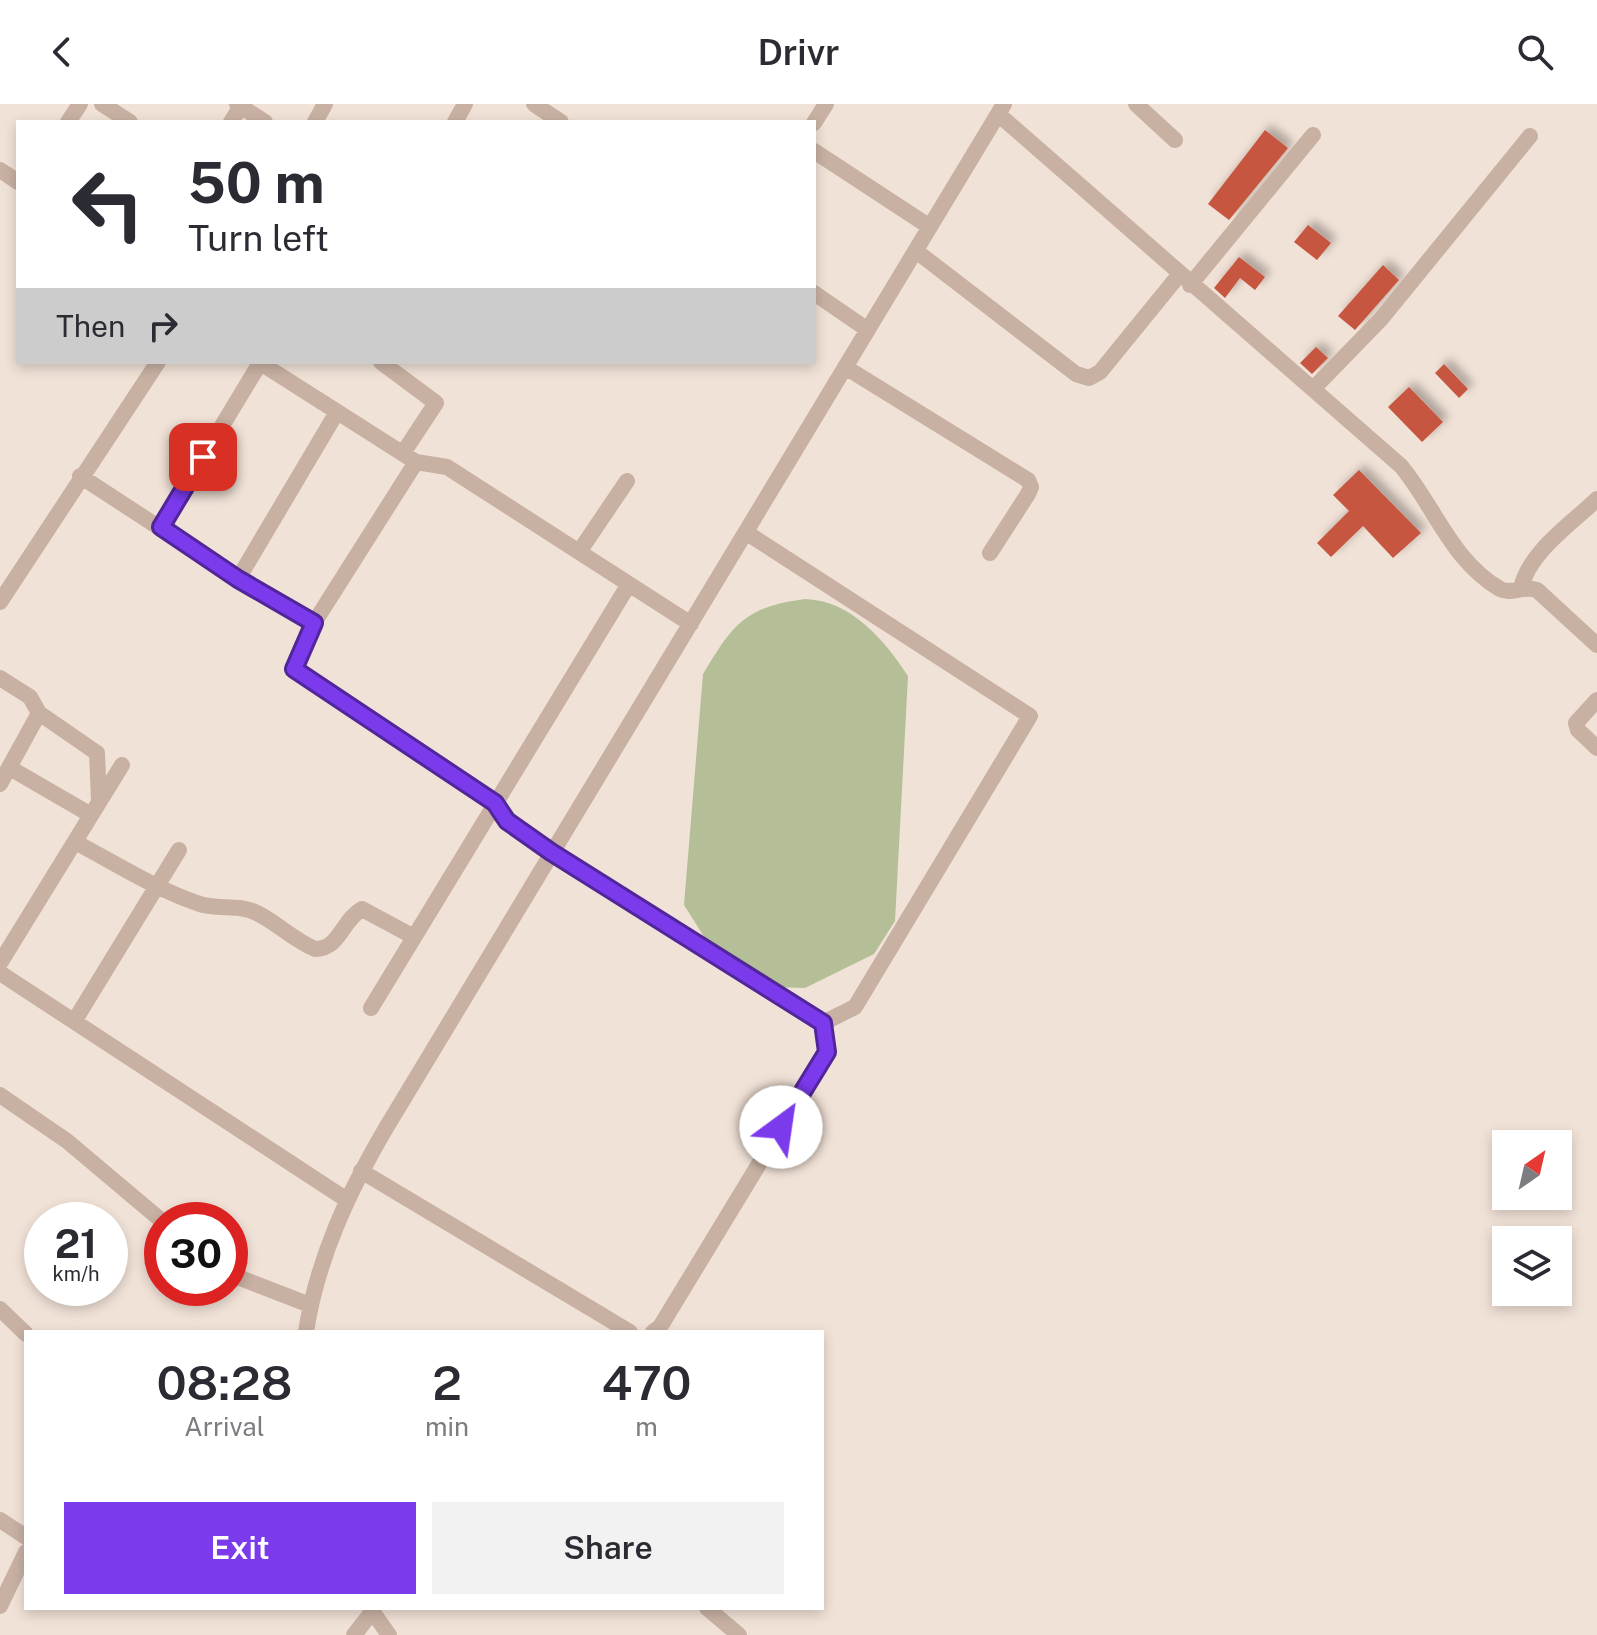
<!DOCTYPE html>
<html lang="en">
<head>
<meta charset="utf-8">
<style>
	:root { --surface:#fff; --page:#f2f2f3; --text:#2b2b33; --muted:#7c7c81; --accent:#7c3aed }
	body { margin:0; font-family:"Public Sans",sans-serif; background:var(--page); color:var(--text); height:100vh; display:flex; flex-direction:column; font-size:30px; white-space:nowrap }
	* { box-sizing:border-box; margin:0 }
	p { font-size:26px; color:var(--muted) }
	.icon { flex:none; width:44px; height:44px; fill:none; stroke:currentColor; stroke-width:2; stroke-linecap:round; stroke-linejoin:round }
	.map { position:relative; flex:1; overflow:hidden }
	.sheet { position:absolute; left:24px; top:1226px; width:800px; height:280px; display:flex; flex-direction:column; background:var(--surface); border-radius:0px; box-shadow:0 4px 12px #0003 }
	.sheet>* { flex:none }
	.guide { position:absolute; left:16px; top:16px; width:800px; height:244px; border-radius:0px; box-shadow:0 4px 12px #0003; background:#fff; color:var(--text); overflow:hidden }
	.needle { width:52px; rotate:34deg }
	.controls { position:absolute; left:1492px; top:1026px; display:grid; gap:16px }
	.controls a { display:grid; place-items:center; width:80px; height:80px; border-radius:0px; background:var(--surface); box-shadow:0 4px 12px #0003; font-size:40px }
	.speed { position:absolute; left:24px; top:1098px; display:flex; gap:16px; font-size:40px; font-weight:700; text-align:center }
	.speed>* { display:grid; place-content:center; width:104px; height:104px; border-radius:50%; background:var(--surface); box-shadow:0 4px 12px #0003; line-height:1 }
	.speed small { font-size:20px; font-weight:400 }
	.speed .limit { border:12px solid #d22; background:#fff; color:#111 }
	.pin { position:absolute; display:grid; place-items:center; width:68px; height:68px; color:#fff; margin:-34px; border-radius:16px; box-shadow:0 4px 12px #0006 }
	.me { position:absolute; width:88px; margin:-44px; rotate:31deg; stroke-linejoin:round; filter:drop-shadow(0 0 6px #0008) }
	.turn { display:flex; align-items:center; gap:28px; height:168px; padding:0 40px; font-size:36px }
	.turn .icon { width:104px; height:104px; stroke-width:2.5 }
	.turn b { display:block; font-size:56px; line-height:68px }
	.then { display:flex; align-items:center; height:76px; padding:0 40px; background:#0003; gap:16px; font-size:30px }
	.eta { display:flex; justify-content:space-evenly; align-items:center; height:136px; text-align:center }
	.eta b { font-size:48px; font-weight:600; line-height:56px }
	.primary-button { display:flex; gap:16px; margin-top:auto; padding:16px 40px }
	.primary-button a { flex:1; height:92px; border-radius:0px; background:var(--accent); color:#fff; font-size:32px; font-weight:600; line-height:92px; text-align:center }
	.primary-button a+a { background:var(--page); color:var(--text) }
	header { display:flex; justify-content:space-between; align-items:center; height:104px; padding:0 40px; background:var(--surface); font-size:36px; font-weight:600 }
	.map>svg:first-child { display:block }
</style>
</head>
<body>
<header><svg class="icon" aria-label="back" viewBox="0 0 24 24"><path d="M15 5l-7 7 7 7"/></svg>Drivr<svg class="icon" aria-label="search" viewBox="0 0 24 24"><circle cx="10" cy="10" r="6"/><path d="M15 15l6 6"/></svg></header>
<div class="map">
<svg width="1597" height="1531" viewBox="0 0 1597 1531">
	<defs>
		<filter id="shadow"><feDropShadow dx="6" dy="-6" stdDeviation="4" flood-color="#0004"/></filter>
	</defs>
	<rect width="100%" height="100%" fill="#f1e2d7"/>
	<path fill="#b4bf97" d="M805,495C851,496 885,537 908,572L895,817L874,850L805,884L773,883L708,839L684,801L703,570C733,520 745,503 805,495Z"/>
	<path fill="#c6563f" filter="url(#shadow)" d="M1265,26L1288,44L1229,116L1208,100Z
		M1308,121L1331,139L1317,156L1294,138Z
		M1239,153L1265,173L1255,186L1240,174L1225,194L1214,184Z
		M1383,161L1399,176L1355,226L1338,212Z
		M1316,243L1328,254L1312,270L1300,259Z
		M1444,260L1468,285L1459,294L1435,269Z
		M1409,283L1443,318L1422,338L1388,303Z
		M1359,366L1421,429L1393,454L1363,422L1331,453L1317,439L1349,407L1333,391Z"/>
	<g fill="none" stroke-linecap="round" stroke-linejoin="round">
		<path stroke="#c8b1a3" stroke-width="16" d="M102,0L130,18
			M237,0L265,18
			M534,0L561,18
			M1136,0L1175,36
			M998,10L1401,362C1435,403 1451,456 1500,485C1511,491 1524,481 1537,486L1597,541
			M68,18L80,0
			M231,18L241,2
			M315,18L325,0
			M455,18L465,0
			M814,19L826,0
			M814,47L930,123
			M0,66L18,78
			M916,147L1076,270L1089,274L1100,268L1179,171
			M1190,181L1313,31
			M814,189L868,226
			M259,258L416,358L447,363L691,520
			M381,258L436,299L403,349
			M845,263L1028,376L1031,383L1028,390L990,449
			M1313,285L1381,215L1530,32
			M416,358L314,519L294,565L495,699L507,717L551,748L823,919L827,948L660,1223L653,1228
			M80,372L238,475L314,519
			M161,423L260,259
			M747,429L1030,612L855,903L823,919
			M579,448L627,377
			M238,475L337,308
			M1521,484C1529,448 1571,420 1597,395
			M0,498L158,258
			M0,574L30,593L39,609L0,680
			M1597,596L1576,619L1578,626L1597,644
			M39,609L97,649L99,697
			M10,664L91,711
			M75,738C115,759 154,784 197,799C217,807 237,799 257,809C277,819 294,836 315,845C340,845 342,816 362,805L414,833
			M0,859L122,661
			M0,869L347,1096
			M371,904L629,480
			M75,916L179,746
			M0,991L67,1037L162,1117
			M361,1067L630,1228
			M230,1170L310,1201
			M0,1205L26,1230
			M306,1228C317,1155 349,1087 386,1024L1004,0
			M0,1416L26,1433
			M0,1502L26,1448
			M370,1504L389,1531
			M707,1504L739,1531
			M354,1531L372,1508"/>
	</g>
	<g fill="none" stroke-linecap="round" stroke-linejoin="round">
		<g stroke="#51269a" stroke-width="20">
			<path id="route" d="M203,353L161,423L238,475L314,519L294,565L495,699L507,717L551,748L823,919L827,948L781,1023"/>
		</g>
		<use href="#route" stroke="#7c3aed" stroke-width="14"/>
	</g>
</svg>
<div class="controls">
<a><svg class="needle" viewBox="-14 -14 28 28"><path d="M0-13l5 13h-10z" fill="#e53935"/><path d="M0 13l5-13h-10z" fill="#7c7c81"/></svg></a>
<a><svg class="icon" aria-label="layers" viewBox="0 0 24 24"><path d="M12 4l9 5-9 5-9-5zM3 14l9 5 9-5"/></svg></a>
</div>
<div class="speed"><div>21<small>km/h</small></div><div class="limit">30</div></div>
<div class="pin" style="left:203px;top:353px;background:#d93025"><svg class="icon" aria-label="arrive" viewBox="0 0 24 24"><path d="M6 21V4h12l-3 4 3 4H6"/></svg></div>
<svg class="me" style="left:781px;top:1023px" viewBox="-20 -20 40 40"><circle r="19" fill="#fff"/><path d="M0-13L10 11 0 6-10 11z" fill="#7c3aed"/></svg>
<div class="guide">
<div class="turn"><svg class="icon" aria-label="left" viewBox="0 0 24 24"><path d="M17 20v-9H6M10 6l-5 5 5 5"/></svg><div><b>50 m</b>Turn left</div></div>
<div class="then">Then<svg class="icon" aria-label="right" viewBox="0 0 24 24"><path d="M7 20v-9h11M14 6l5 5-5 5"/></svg></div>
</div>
<section class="sheet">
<div class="eta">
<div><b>08:28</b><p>Arrival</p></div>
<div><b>2</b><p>min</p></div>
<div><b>470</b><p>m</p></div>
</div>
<div class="primary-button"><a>Exit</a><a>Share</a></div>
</section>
</div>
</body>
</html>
